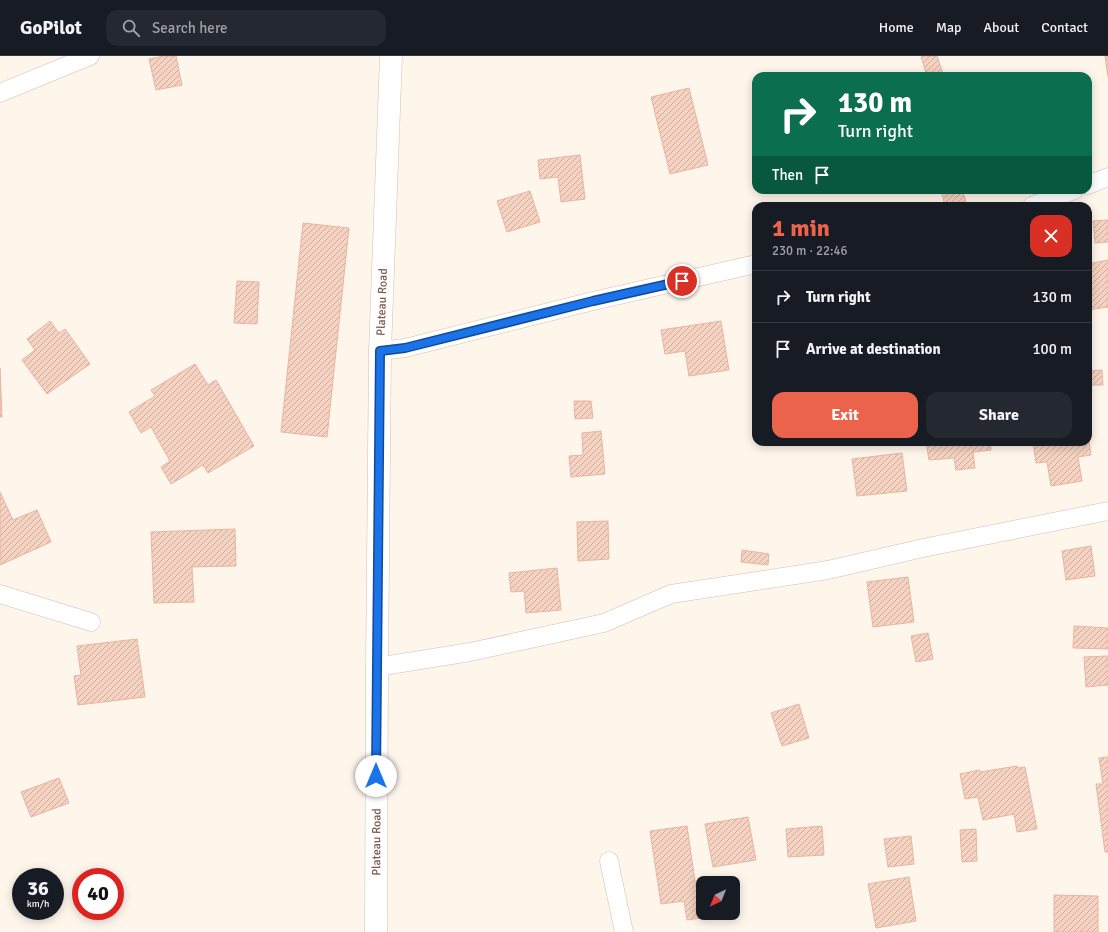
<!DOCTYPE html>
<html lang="en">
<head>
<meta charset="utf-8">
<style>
	:root { --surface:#171b24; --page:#242831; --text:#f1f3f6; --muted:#9ea1a6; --line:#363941; --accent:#ec634c }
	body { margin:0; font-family:Signika,sans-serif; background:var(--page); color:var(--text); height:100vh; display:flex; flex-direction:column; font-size:15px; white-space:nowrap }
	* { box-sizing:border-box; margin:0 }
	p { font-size:13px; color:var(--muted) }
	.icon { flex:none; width:22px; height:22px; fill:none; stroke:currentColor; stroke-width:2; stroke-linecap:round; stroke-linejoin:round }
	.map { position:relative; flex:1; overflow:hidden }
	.side { position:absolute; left:752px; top:146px; width:340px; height:244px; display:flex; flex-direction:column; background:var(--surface); border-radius:12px; box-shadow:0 2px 10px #0003 }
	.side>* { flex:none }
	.top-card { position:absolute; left:752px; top:16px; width:340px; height:122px; border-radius:12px; box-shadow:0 2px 10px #0003; background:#0b6e4f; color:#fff; overflow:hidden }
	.needle { width:26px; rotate:223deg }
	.tools { position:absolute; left:696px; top:820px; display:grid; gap:8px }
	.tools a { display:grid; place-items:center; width:44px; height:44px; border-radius:8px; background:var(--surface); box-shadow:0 2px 10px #0003; font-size:20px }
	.speed { position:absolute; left:12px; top:812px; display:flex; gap:8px; font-size:20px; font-weight:700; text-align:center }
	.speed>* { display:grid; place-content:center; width:52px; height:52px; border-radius:50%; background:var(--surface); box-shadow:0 2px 10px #0003; line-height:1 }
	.speed small { font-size:10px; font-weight:400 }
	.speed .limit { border:6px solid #d22; background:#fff; color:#111 }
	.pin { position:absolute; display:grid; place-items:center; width:34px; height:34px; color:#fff; margin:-17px; border:2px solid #fff; border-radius:50%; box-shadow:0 1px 4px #0007 }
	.me { position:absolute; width:44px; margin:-22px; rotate:0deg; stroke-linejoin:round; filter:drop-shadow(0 0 3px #0008) }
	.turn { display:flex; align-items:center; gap:14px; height:84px; padding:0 20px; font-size:18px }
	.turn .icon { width:52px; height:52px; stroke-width:2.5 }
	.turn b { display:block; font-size:28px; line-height:34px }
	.then { display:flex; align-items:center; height:38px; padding:0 20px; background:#0003; gap:8px; font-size:15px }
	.round { display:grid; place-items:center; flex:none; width:42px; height:42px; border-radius:12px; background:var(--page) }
	.head { display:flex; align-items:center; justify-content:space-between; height:68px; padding:0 20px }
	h1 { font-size:24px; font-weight:700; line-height:30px; color:var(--accent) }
	.action { display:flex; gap:8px; margin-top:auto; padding:8px 20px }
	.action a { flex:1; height:46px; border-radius:12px; background:var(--accent); color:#fff; font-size:16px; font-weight:700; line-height:46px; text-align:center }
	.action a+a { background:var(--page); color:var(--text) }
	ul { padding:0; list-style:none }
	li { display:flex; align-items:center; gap:12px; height:52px; padding:0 20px; border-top:1px solid var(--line) }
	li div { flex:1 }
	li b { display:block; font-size:15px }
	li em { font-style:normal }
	header { display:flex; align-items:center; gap:24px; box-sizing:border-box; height:56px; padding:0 20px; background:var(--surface); border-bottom:1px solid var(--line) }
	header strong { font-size:19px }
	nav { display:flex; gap:22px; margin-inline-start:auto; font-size:14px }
	.search { width:280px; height:36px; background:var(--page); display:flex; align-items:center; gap:10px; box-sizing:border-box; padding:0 14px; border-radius:12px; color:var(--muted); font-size:15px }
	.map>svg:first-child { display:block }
</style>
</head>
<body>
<header>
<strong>GoPilot</strong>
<div class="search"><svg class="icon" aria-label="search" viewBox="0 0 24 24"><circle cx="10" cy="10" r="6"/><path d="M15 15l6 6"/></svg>Search here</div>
<nav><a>Home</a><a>Map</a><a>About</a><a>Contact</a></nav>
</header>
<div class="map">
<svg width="1108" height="876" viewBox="0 0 1108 876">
	<defs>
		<pattern id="building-hatch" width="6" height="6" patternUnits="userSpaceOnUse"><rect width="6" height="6" fill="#f5d2c1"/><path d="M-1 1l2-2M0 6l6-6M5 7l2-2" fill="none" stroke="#cbad9f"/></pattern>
	</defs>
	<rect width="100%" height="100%" fill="#fef5eb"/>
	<path fill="url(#building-hatch)" stroke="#e8b6a1" d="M164,0H176L182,29L156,34L149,3Z
		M923,0H937L944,20H927L921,1Z
		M1105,0H1108V21Z
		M689,32L708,109L670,118L651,41Z
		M580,99L585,143L561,146L558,121L540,123L538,104Z
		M941,134H962L966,145L945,150Z
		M530,135L540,166L507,176L497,145Z
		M1108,164V186L1095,187L1093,165Z
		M303,167L349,172L327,381L281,376Z
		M1108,204V251L1088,254V208Z
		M237,225L259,226L257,268L234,267Z
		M50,265L59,277L65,273L90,308L47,338L22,304L35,294L27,283Z
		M721,265L729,314L689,320L685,295L665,298L661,274Z
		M195,308L208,329L216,324L254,390L208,417L203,409L171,428L161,411L170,405L151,371L141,377L129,356L155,340L151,334Z
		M0,312L2,361H0Z
		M1102,314L1103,329H1088V315Z
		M574,345H591L593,362L575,363Z
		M601,375L605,418L571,421L569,400L583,399L582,377Z
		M1088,378L1091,399L1078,401L1082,425L1051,430L1047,406L1036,407L1033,386H1088Z
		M926,386H990L991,394L973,396L975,412L956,414L954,402L929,404Z
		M902,397L907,435L857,440L852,403Z
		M0,436L13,464L37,454L51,486L0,509Z
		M608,465L609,503L578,505L577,466Z
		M235,473L236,510L192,511L194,546L154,547L151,476Z
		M1091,490L1095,520L1066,524L1062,495Z
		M742,494L769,498L768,509L741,506Z
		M557,512L561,554L526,557L524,535L511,536L509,517Z
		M908,521L914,566L873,571L867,526Z
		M1074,570L1108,572V593L1073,592Z
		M928,577L933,603L916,606L911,580Z
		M137,583L145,641L78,649L74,620L81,619L77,590Z
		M1108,600V629L1086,631L1084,601Z
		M799,648L809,682L782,690L771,657Z
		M1108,701V796H1105L1096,728H1103L1099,702Z
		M1017,710L1018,712L1025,711L1037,773L1017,776L1014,758L983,764L978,741L965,743L960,718L979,714L980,716Z
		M59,722L69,747L31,761L21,736Z
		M748,761L756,804L713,811L705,768Z
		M687,770L696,832L703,831V857H707L708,861L687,864L684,845L661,848L650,775Z
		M822,770L824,799L788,801L786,773Z
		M976,773L977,805L962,806L960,774Z
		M911,780L914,808L888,811L884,783Z
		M909,821L916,865L876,872L868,828Z
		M1054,839L1098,840V876H1054Z"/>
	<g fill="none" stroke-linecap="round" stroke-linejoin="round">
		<g stroke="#d4beb2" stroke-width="19">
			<path id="street" d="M0,37L90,0
				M1088,129L1108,121
				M1032,150L1074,134
				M380,295L405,292L593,245L756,208
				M0,538L91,566
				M377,611L470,596L604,567L671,538L828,514L923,492L1108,455
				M609,805L624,876"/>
		</g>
		<g stroke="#d7beaf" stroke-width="23">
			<g id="secondary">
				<path id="s1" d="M376,876L377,611L380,295L391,0"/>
			</g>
		</g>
		<use href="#street" stroke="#fff" stroke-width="18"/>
		<use href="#secondary" stroke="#fff" stroke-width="22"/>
	</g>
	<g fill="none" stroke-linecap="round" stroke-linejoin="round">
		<g stroke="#114b97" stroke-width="10">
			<path id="route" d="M376,720L380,295L405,292L593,245L682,225"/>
		</g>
		<use href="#route" stroke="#1a73e8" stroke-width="7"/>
	</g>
	<g text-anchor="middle" stroke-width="3" stroke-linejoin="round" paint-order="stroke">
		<g font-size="12" fill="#7b594c" stroke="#fff9f3">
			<text dy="4" stroke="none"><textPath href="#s1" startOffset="630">Plateau Road</textPath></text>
			<text dy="4" stroke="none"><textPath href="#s1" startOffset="90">Plateau Road</textPath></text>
		</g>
	</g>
</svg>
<div class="tools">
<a><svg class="needle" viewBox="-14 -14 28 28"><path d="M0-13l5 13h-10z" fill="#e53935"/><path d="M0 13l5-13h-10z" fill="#9ea1a6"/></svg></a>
</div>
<div class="speed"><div>36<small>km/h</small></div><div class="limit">40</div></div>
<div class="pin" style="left:682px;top:225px;background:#d93025"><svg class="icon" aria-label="arrive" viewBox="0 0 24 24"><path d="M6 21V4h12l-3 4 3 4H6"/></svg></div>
<svg class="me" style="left:376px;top:720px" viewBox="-20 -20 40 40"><circle r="19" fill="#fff"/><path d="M0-13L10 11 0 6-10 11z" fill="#1a73e8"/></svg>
<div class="top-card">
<div class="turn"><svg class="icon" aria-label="right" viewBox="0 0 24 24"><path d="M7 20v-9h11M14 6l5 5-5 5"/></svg><div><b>130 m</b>Turn right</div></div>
<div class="then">Then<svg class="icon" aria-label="arrive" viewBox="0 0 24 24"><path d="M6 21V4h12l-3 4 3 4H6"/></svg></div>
</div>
<section class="side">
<div class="head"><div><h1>1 min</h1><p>230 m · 22:46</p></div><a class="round" style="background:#d93025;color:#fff"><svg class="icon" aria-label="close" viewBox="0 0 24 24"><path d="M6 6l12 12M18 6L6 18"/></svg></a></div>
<ul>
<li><svg class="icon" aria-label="right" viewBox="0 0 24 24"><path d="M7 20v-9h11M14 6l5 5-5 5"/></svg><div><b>Turn right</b></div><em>130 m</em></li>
<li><svg class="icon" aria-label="arrive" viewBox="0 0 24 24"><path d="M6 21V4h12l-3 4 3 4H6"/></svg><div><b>Arrive at destination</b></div><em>100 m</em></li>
</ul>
<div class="action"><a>Exit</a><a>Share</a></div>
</section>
</div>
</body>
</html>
